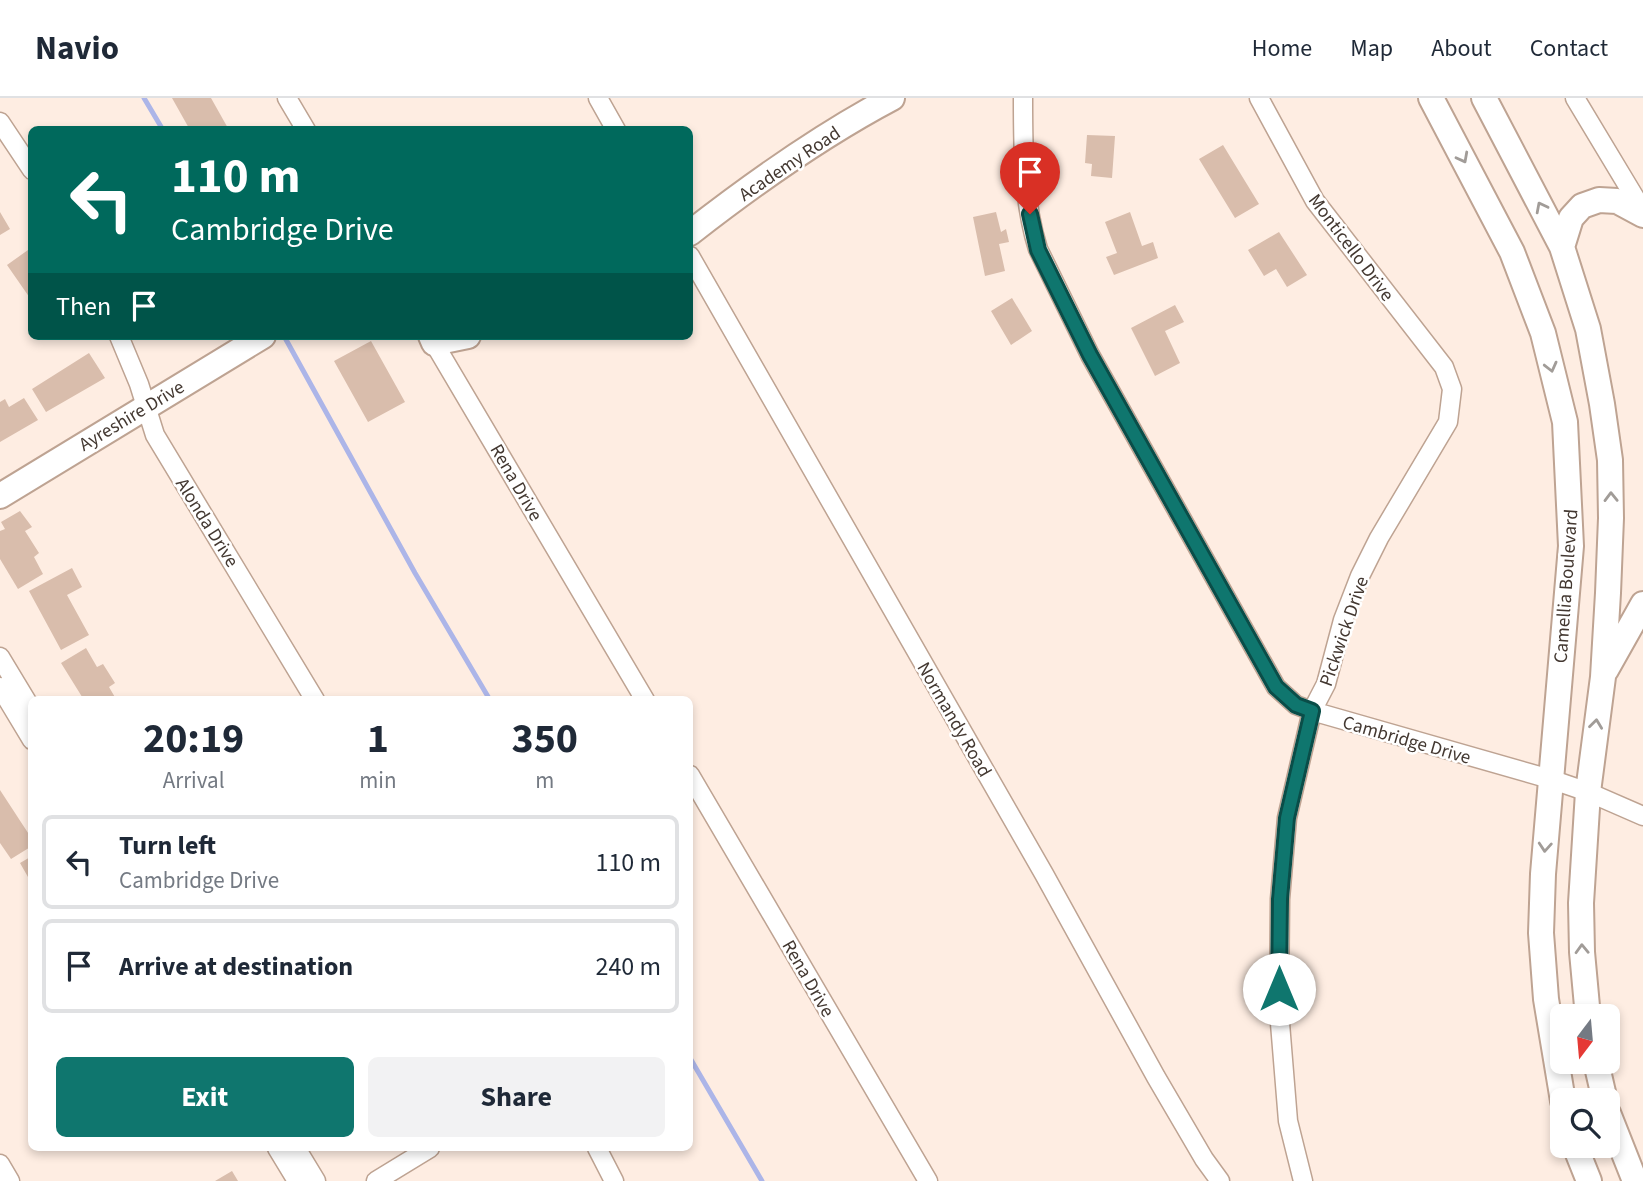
<!DOCTYPE html>
<html lang="en">
<head>
<meta charset="utf-8">
<style>
	:root { --surface:#fff; --page:#f2f2f3; --text:#1f2937; --muted:#747a83; --line:#e0e1e3; --accent:#0f766e }
	body { margin:0; font-family:"Source Sans 3",sans-serif; background:var(--page); color:var(--text); height:100vh; display:flex; flex-direction:column; font-size:26px; white-space:nowrap }
	* { box-sizing:border-box; margin:0 }
	p { font-size:23px; color:var(--muted) }
	.icon { flex:none; width:38px; height:38px; fill:none; stroke:currentColor; stroke-width:2; stroke-linecap:round; stroke-linejoin:round }
	.map { position:relative; flex:1; overflow:hidden }
	.side { position:absolute; left:28px; top:598px; width:665px; height:455px; display:flex; flex-direction:column; background:var(--surface); border-radius:10px; box-shadow:0 4px 10px #0003 }
	.side>* { flex:none }
	.hud { position:absolute; left:28px; top:28px; width:665px; height:214px; border-radius:10px; box-shadow:0 4px 10px #0003; background:#00695c; color:#fff; overflow:hidden }
	.needle { width:46px; rotate:196deg }
	.buttons { position:absolute; left:1550px; top:906px; display:grid; gap:14px }
	.buttons a { display:grid; place-items:center; width:70px; height:70px; border-radius:10px; background:var(--surface); box-shadow:0 4px 10px #0003; font-size:35px }
	.pin { position:absolute; display:grid; place-items:center; width:60px; height:60px; color:#fff; margin:-72px -30px; border-radius:50% 50% 50% 0; rotate:-45deg; box-shadow:0 0 7px #0007 }
	.pin .icon { rotate:45deg }
	.me { position:absolute; width:77px; margin:-38px; rotate:0deg; stroke-linejoin:round; filter:drop-shadow(0 0 5px #0008) }
	.turn { display:flex; align-items:center; gap:24px; height:147px; padding:0 28px; font-size:32px }
	.turn .icon { width:91px; height:91px; stroke-width:2.5 }
	.turn b { display:block; font-size:49px; line-height:60px }
	.then { display:flex; align-items:center; height:66px; padding:0 28px; background:#0003; gap:14px; font-size:26px }
	.eta { display:flex; justify-content:space-evenly; align-items:center; height:119px; text-align:center }
	.eta b { font-size:42px; font-weight:700; line-height:49px }
	.cta { display:flex; gap:14px; margin-top:auto; padding:14px 28px }
	.cta a { flex:1; height:80px; border-radius:10px; background:var(--accent); color:#fff; font-size:28px; font-weight:700; line-height:80px; text-align:center }
	.cta a+a { background:var(--page); color:var(--text) }
	ul { padding:0; list-style:none }
	li { display:flex; align-items:center; gap:21px; height:94px; margin:0 14px 10px; padding:0 14px; border:4px solid var(--line); border-radius:10px }
	li div { flex:1 }
	li b { display:block; font-size:26px }
	li em { font-style:normal }
	header { display:flex; align-items:center; gap:42px; box-sizing:border-box; height:98px; padding:0 35px; background:var(--surface); border-bottom:2px solid var(--line) }
	header strong { font-size:33px }
	nav { display:flex; gap:38px; margin-inline-start:auto; font-size:24px }
	.map>svg:first-child { display:block }
</style>
</head>
<body>
<header>
<strong>Navio</strong>
<nav><a>Home</a><a>Map</a><a>About</a><a>Contact</a></nav>
</header>
<div class="map">
<svg width="1643" height="1083" viewBox="0 0 1643 1083">
	<rect width="100%" height="100%" fill="#feede2"/>
	<g fill="none" stroke-linecap="round" stroke-linejoin="round">
		<path stroke="#acb5e8" stroke-width="5" d="M144,0L163,32
			M284,238L415,475L490,602
			M690,960L762,1083"/>
	</g>
	<path fill="#d9bdac" d="M172,0H211L229,32H190Z
		M1087,37L1115,38L1112,80L1091,78L1092,66L1085,65Z
		M1223,47L1259,106L1235,120L1199,61Z
		M0,114L10,131L0,137Z
		M996,114L1001,134L1006,131L1009,144L999,146L1005,173L985,178L973,119Z
		M1130,114L1142,148L1153,144L1158,160L1114,177L1106,159L1117,155L1105,124Z
		M1279,134L1307,177L1287,189L1276,171L1264,178L1248,152Z
		M28,152L32,157V203L7,167Z
		M1012,200L1032,233L1011,247L991,213Z
		M1175,207L1184,224L1165,233L1180,265L1155,278L1131,230Z
		M371,243L405,304L368,324L334,263Z
		M89,255L105,280L46,314L32,291Z
		M24,300L38,322L0,344V304L5,301L9,309Z
		M20,413L32,429L25,433L39,455L34,459L43,476L18,491L0,461V433L5,431L1,424Z
		M72,470L82,489L67,497L89,537L61,552L29,493Z
		M86,550L97,569L103,566L115,585L109,589L116,601L113,602H84L61,565Z
		M0,692L32,741V748L11,761L0,745Z
		M32,758V786L20,765Z
		M232,1073L238,1083H215Z"/>
	<g fill="none" stroke-linecap="round" stroke-linejoin="round">
		<g stroke="#bea392" stroke-width="21">
			<path id="street" d="M287,0L306,32
				M598,0L616,32
				M1023,0C1023,50 1023,104 1038,151L1090,257L1276,589L1296,607L1312,613L1550,681L1588,694L1643,718
				M1259,0L1315,103L1444,269L1452,291L1448,324L1379,440L1360,478L1343,522L1326,586L1312,613L1287,720L1280,801L1279,913L1288,1023L1303,1083
				M1575,0L1643,113
				M0,24L32,72
				M690,158L1044,776L1156,979L1204,1061L1220,1083
				M119,238L139,286L155,337L315,602
				M434,245L645,602
				M0,559L32,612
				M0,589L32,642
				M690,677L928,1083
				M277,1050L297,1083
				M296,1050L316,1083
				M597,1050L614,1083
				M0,1066L10,1083
				M376,1083L430,1050"/>
		</g>
		<g stroke="#bea392" stroke-width="28">
			<path id="secondary" d="M1431,0L1512,154L1543,235L1565,324L1571,448L1543,776L1541,835L1546,901L1563,1003
				M1484,0L1562,149L1588,231L1602,306L1610,362L1611,420L1608,495L1603,579L1588,694L1581,805L1582,854L1588,919
				M690,135C754,85 820,38 892,0
				M1562,149L1571,120L1582,108L1599,102L1617,103L1643,117
				M431,238L434,245L468,238
				M0,398L263,238
				M1606,572L1643,506
				M1596,964L1605,1003
				M1608,1015L1635,1083
				M1575,1048L1589,1083"/>
		</g>
		<use href="#street" stroke="#fff" stroke-width="18"/>
		<use href="#secondary" stroke="#fff" stroke-width="24"/>
	</g>
	<defs><path id="oneway-chevron" d="M-2-3.5L2.5 0L-2 3.5" fill="none" stroke-width="1.6" stroke-linecap="round" stroke-linejoin="round" transform="scale(1.75)"/></defs>
	<g stroke="#a19c98">
		<use href="#oneway-chevron" transform="translate(1463 60) rotate(62)"/>
		<use href="#oneway-chevron" transform="translate(1541 109) rotate(-117)"/>
		<use href="#oneway-chevron" transform="translate(1551 269) rotate(76)"/>
		<use href="#oneway-chevron" transform="translate(1611 399) rotate(-91)"/>
		<use href="#oneway-chevron" transform="translate(1596 626) rotate(-83)"/>
		<use href="#oneway-chevron" transform="translate(1545 749) rotate(94)"/>
		<use href="#oneway-chevron" transform="translate(1582 851) rotate(-92)"/>
	</g>
	<g fill="none" stroke-linecap="round" stroke-linejoin="round">
		<g stroke="#0a4d48" stroke-width="18">
			<path id="route" d="M1030,116L1038,152L1090,257L1276,589L1296,607L1312,613L1287,720L1280,801L1279,891"/>
		</g>
		<use href="#route" stroke="#0f766e" stroke-width="12"/>
	</g>
	<g text-anchor="middle" stroke-width="5" stroke-linejoin="round" paint-order="stroke">
		<g font-size="19" fill="#433831" stroke="#fff">
			<text transform="translate(789 65) rotate(-34)" y="7">Academy Road</text>
			<text transform="translate(1352 149) rotate(53)" y="7">Monticello Drive</text>
			<text transform="translate(131 317) rotate(-31)" y="7">Ayreshire Drive</text>
			<text transform="translate(517 384) rotate(60)" y="7">Rena Drive</text>
			<text transform="translate(208 424) rotate(58)" y="7">Alonda Drive</text>
			<text transform="translate(1565 488) rotate(-86)" y="7">Camellia Boulevard</text>
			<text transform="translate(1343 533) rotate(-71)" y="7">Pickwick Drive</text>
			<text transform="translate(955 621) rotate(60)" y="7">Normandy Road</text>
			<text transform="translate(1407 641) rotate(16)" y="7">Cambridge Drive</text>
			<text transform="translate(809 880) rotate(60)" y="7">Rena Drive</text>
		</g>
	</g>
</svg>
<div class="buttons">
<a><svg class="needle" viewBox="-14 -14 28 28"><path d="M0-13l5 13h-10z" fill="#e53935"/><path d="M0 13l5-13h-10z" fill="#747a83"/></svg></a>
<a><svg class="icon" aria-label="search" viewBox="0 0 24 24"><circle cx="10" cy="10" r="6"/><path d="M15 15l6 6"/></svg></a>
</div>
<div class="pin" style="left:1030px;top:116px;background:#d93025"><svg class="icon" aria-label="arrive" viewBox="0 0 24 24"><path d="M6 21V4h12l-3 4 3 4H6"/></svg></div>
<svg class="me" style="left:1279px;top:891px" viewBox="-20 -20 40 40"><circle r="19" fill="#fff"/><path d="M0-13L10 11 0 6-10 11z" fill="#0f766e"/></svg>
<div class="hud">
<div class="turn"><svg class="icon" aria-label="left" viewBox="0 0 24 24"><path d="M17 20v-9H6M10 6l-5 5 5 5"/></svg><div><b>110 m</b>Cambridge Drive</div></div>
<div class="then">Then<svg class="icon" aria-label="arrive" viewBox="0 0 24 24"><path d="M6 21V4h12l-3 4 3 4H6"/></svg></div>
</div>
<section class="side">
<div class="eta">
<div><b>20:19</b><p>Arrival</p></div>
<div><b>1</b><p>min</p></div>
<div><b>350</b><p>m</p></div>
</div>
<ul>
<li><svg class="icon" aria-label="left" viewBox="0 0 24 24"><path d="M17 20v-9H6M10 6l-5 5 5 5"/></svg><div><b>Turn left</b><p>Cambridge Drive</p></div><em>110 m</em></li>
<li><svg class="icon" aria-label="arrive" viewBox="0 0 24 24"><path d="M6 21V4h12l-3 4 3 4H6"/></svg><div><b>Arrive at destination</b></div><em>240 m</em></li>
</ul>
<div class="cta"><a>Exit</a><a>Share</a></div>
</section>
</div>
</body>
</html>
